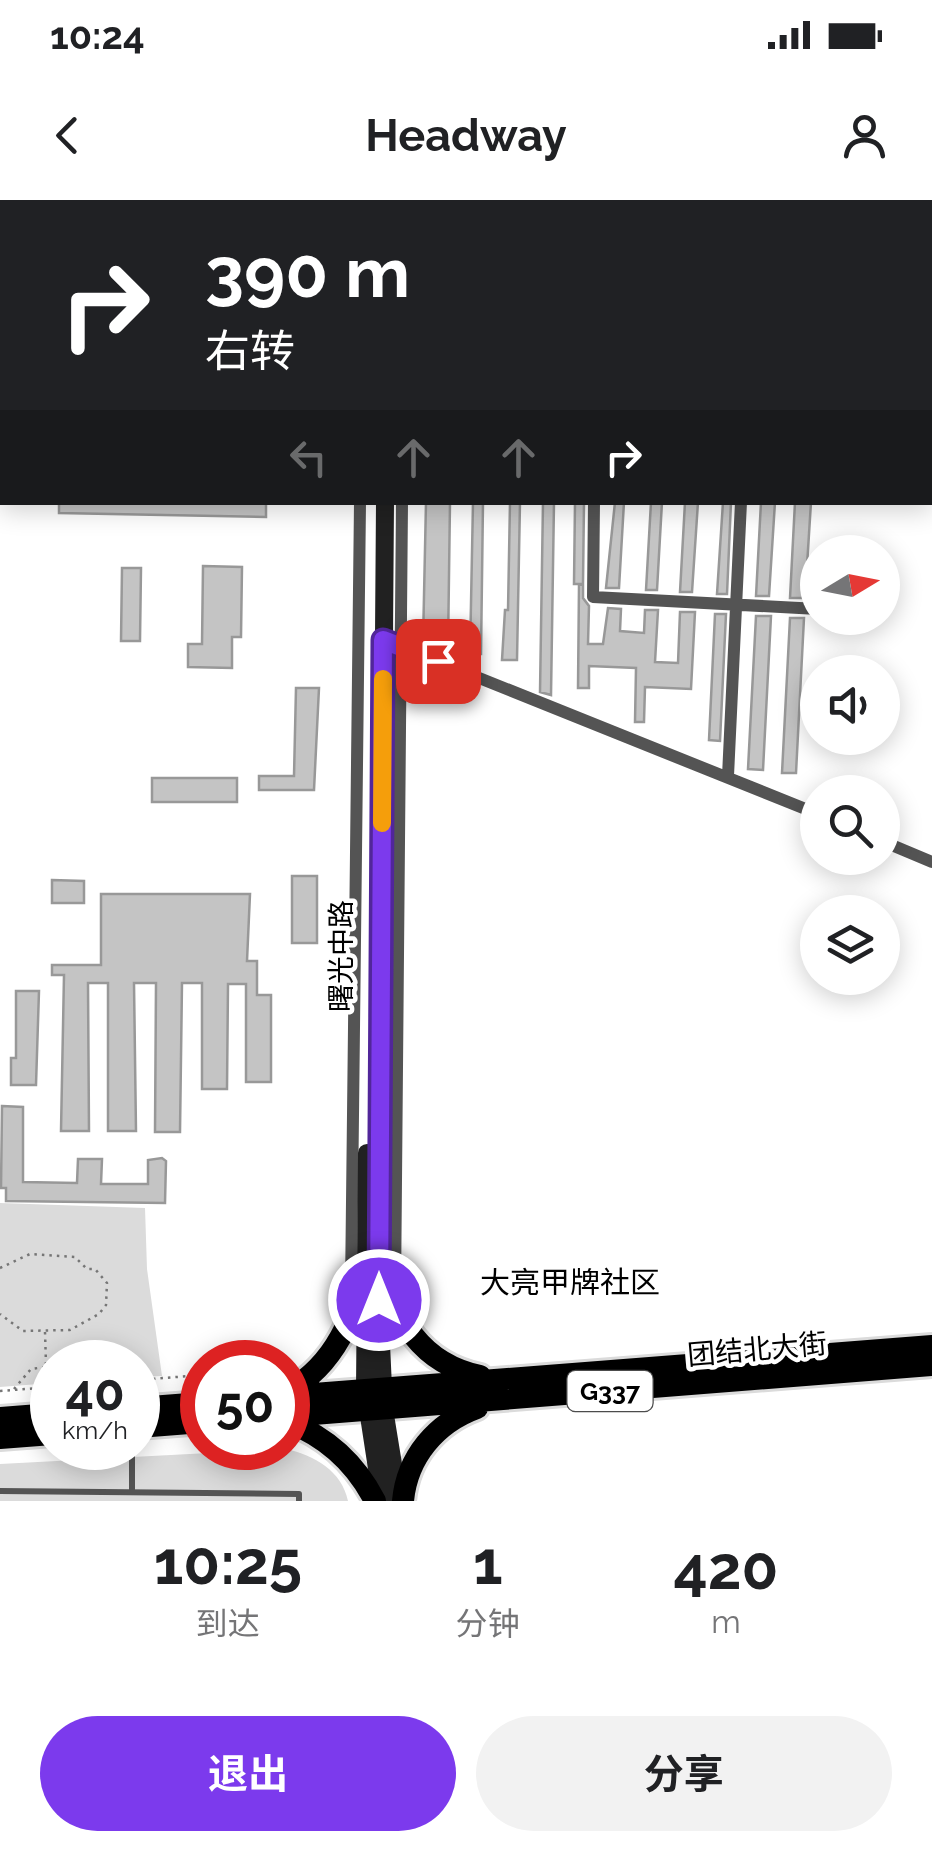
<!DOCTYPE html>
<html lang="zh">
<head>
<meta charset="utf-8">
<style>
	:root { --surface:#fff; --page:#f2f2f2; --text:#202124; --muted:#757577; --accent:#7c3aed }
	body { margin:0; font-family:Raleway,"Noto Sans SC",sans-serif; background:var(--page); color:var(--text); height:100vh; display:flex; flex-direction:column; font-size:38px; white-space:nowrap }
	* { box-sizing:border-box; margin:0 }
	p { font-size:32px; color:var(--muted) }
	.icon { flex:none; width:55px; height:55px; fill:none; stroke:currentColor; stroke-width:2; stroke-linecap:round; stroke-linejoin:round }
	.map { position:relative; height:1301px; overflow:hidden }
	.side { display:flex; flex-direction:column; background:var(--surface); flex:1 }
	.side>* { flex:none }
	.top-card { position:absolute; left:0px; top:0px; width:932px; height:305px; box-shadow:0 5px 25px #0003; background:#202124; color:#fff; overflow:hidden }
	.needle { width:65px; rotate:80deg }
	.tools { position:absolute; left:800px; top:335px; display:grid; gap:20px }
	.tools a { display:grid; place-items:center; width:100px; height:100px; border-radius:50%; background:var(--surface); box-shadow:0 5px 25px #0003; font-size:50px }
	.speed { position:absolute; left:30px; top:1140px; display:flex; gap:20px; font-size:50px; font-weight:700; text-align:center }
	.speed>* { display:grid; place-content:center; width:130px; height:130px; border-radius:50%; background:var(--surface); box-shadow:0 5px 25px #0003; line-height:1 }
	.speed small { font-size:25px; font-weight:400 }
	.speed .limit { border:15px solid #d22; background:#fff; color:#111 }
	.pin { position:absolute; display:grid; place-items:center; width:85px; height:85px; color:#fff; margin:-42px; border-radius:20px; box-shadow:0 5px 15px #0006 }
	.me { position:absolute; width:110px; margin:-55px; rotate:0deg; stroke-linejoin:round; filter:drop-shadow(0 0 8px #0008) }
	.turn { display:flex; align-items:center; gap:35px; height:210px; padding:0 40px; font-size:45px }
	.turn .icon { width:130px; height:130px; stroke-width:2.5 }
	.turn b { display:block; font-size:70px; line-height:85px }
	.lanes { display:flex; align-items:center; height:95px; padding:0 40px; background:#0003; justify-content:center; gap:50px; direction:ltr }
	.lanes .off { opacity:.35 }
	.eta { display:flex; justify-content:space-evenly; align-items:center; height:170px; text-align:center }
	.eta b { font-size:60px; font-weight:700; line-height:70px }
	.action { display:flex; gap:20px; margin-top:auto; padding:20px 40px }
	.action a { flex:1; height:115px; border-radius:60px; background:var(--accent); color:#fff; font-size:40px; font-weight:700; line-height:115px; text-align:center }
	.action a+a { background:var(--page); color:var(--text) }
	.status { display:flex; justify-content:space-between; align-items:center; height:70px; padding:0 50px; background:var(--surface); direction:ltr }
	.status svg { height:28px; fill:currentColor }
	header { display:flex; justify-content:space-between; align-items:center; height:130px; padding:0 40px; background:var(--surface); font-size:45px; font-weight:700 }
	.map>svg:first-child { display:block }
</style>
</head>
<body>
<div class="status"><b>10:24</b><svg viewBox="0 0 49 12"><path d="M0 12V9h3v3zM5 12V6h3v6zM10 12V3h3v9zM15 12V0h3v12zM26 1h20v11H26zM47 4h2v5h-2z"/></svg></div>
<header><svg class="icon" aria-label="back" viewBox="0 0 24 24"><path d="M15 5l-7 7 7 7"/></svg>Headway<svg class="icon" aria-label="person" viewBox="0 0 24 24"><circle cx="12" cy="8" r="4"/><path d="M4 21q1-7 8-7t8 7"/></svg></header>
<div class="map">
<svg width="932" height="1301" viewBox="0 0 932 1301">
	<rect width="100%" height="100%" fill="#fff"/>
	<path fill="#dbdbdb" d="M0,1003L145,1008L147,1069L162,1176L138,1177V1162H52V1183L0,1187Z
		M286,1249C314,1255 342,1271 348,1301H0V1264Z"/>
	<path fill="#c4c4c4" stroke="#989898" stroke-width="2.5" d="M59,302H266V317L59,313Z
		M426,302H450L448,449L423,443Z
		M473,302H483L481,454H470Z
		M510,302H520L517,460H502L505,410H508Z
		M543,302H554L551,495L540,492Z
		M575,302H584L583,384H574Z
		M615,302H624L619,388H606Z
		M651,302H662L657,390H646Z
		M685,302H698L692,392H680Z
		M723,302H731L727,394H717Z
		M761,302H775L769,396H756Z
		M795,302H811L805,398H790Z
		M203,366L242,367L241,437H232V468L188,467V444H202Z
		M122,368H141L140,441H121Z
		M583,384V398L589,406L588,444H603L608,408L621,409L620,431L644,433L645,410H658L655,462L678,463L680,412H695L691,489L645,487L644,522H635L636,468L589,466V488H578L579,385Z
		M715,414H726L720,541L709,540Z
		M756,416H771L763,570L748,569Z
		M790,418H804L796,573H782Z
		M296,488H319L314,590H259V576H294Z
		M152,578H237V602H152Z
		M292,676H317V743H292Z
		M52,680L84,681V703H52Z
		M101,694H250L247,761H257V795H271V882H246V784H228L227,889H202V783H182L180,932H155L156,783H134L136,931H108V783H88L89,931H61L64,775H52V765H101Z
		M16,791H39L36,885H11V858H16Z
		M2,906L23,907V982L77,983L78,959H102L101,984H148V960L162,958L166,961L165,1003L6,1001V988H1Z"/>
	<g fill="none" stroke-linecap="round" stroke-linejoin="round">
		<g stroke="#dbdbdb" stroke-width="28">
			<path id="highway" d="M379,1067C399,1120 419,1163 480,1176
				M288,1191C336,1164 354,1116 366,1066
				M288,1196L932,1146
				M138,1208L202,1203
				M288,1216L932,1165
				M0,1218L52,1214
				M288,1222C327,1237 356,1264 375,1301
				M138,1227L202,1222
				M0,1238L52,1234
				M403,1301C407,1257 436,1223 477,1208"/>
		</g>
		<path stroke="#767676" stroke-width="2.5" stroke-dasharray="2.5 5" stroke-linecap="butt" d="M632,0L633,2
			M745,2L749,0
			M0,1068L30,1054L75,1057L87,1069H95L107,1083L106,1105L99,1114L70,1130L23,1131L0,1114
			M45,1132L46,1164
			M138,1180L202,1175
			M14,1189L31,1169L52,1166
			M0,1191L52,1187"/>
		<path stroke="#545454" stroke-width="6" d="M108,0L148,1
			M10,2V0
			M778,2V0
			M930,89L932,90
			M0,1291L299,1294V1301
			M132,1292V1248"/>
		<path stroke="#545454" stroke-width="12" d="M363,2V0
			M404,2V0
			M594,302L593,397L818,409
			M397,445L818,614
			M728,576L741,302
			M882,641L932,662
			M351,1090L360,302
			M395,1093L402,302"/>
		<path stroke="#212121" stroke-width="18" d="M377,2V0
			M0,256L2,257
			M0,270H2
			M385,302L379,1101L384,1209L399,1301
			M367,953L365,1190L382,1301"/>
		<use href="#highway" stroke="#000" stroke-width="22"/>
	</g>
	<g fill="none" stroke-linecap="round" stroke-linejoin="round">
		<g stroke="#51269a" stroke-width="25">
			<path id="route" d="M379,1100L383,440L438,461"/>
		</g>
		<use href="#route" stroke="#7c3aed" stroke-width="18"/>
		<path stroke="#f59e0b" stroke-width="18" d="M382,623L383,479"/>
	</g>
	<g text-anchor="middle" stroke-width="9" stroke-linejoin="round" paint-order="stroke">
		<rect fill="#fff" stroke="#4c4c4c" stroke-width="2.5" x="567.5" y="1171" width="85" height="40" rx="8"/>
		<g font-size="25" font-weight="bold" fill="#000">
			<text x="610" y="1200">G337</text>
		</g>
		<g font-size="28" fill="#000" stroke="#fff">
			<text transform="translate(341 756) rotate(-90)" y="10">曙光中路</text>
			<text transform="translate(757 1149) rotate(-5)" y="10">团结北大街</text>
		</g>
		<g font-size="30" fill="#000" stroke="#fff">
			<text x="570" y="1093">大亮甲牌社区</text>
		</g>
	</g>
</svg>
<div class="tools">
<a><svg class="needle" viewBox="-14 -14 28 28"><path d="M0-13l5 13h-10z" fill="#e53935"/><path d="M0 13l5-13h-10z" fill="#757577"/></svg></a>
<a><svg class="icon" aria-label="sound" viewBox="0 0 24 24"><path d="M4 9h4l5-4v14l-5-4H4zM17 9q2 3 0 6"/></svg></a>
<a><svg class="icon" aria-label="search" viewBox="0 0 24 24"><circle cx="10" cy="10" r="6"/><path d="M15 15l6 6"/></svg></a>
<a><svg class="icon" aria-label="layers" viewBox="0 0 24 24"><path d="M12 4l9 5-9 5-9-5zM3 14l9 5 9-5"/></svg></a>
</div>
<div class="speed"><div>40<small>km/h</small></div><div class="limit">50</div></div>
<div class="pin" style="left:438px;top:461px;background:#d93025"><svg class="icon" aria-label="arrive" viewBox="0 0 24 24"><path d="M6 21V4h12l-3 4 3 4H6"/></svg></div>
<svg class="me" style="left:379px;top:1100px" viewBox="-20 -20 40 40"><circle r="17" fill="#7c3aed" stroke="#fff" stroke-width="3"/><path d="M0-11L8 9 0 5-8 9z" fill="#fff"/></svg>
<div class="top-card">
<div class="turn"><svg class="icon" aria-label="right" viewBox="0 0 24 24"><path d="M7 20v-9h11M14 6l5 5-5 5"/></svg><div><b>390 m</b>右转</div></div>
<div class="lanes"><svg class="icon off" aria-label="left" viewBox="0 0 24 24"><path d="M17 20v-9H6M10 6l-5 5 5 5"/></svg><svg class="icon off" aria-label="ahead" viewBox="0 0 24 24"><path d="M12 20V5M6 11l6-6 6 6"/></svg><svg class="icon off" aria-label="ahead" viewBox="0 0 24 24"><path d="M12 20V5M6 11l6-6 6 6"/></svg><svg class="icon" aria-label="right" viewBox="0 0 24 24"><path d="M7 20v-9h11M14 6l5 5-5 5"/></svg></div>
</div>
</div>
<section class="side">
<div class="eta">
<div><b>10:25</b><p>到达</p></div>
<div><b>1</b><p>分钟</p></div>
<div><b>420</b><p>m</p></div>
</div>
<div class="action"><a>退出</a><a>分享</a></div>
</section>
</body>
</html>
